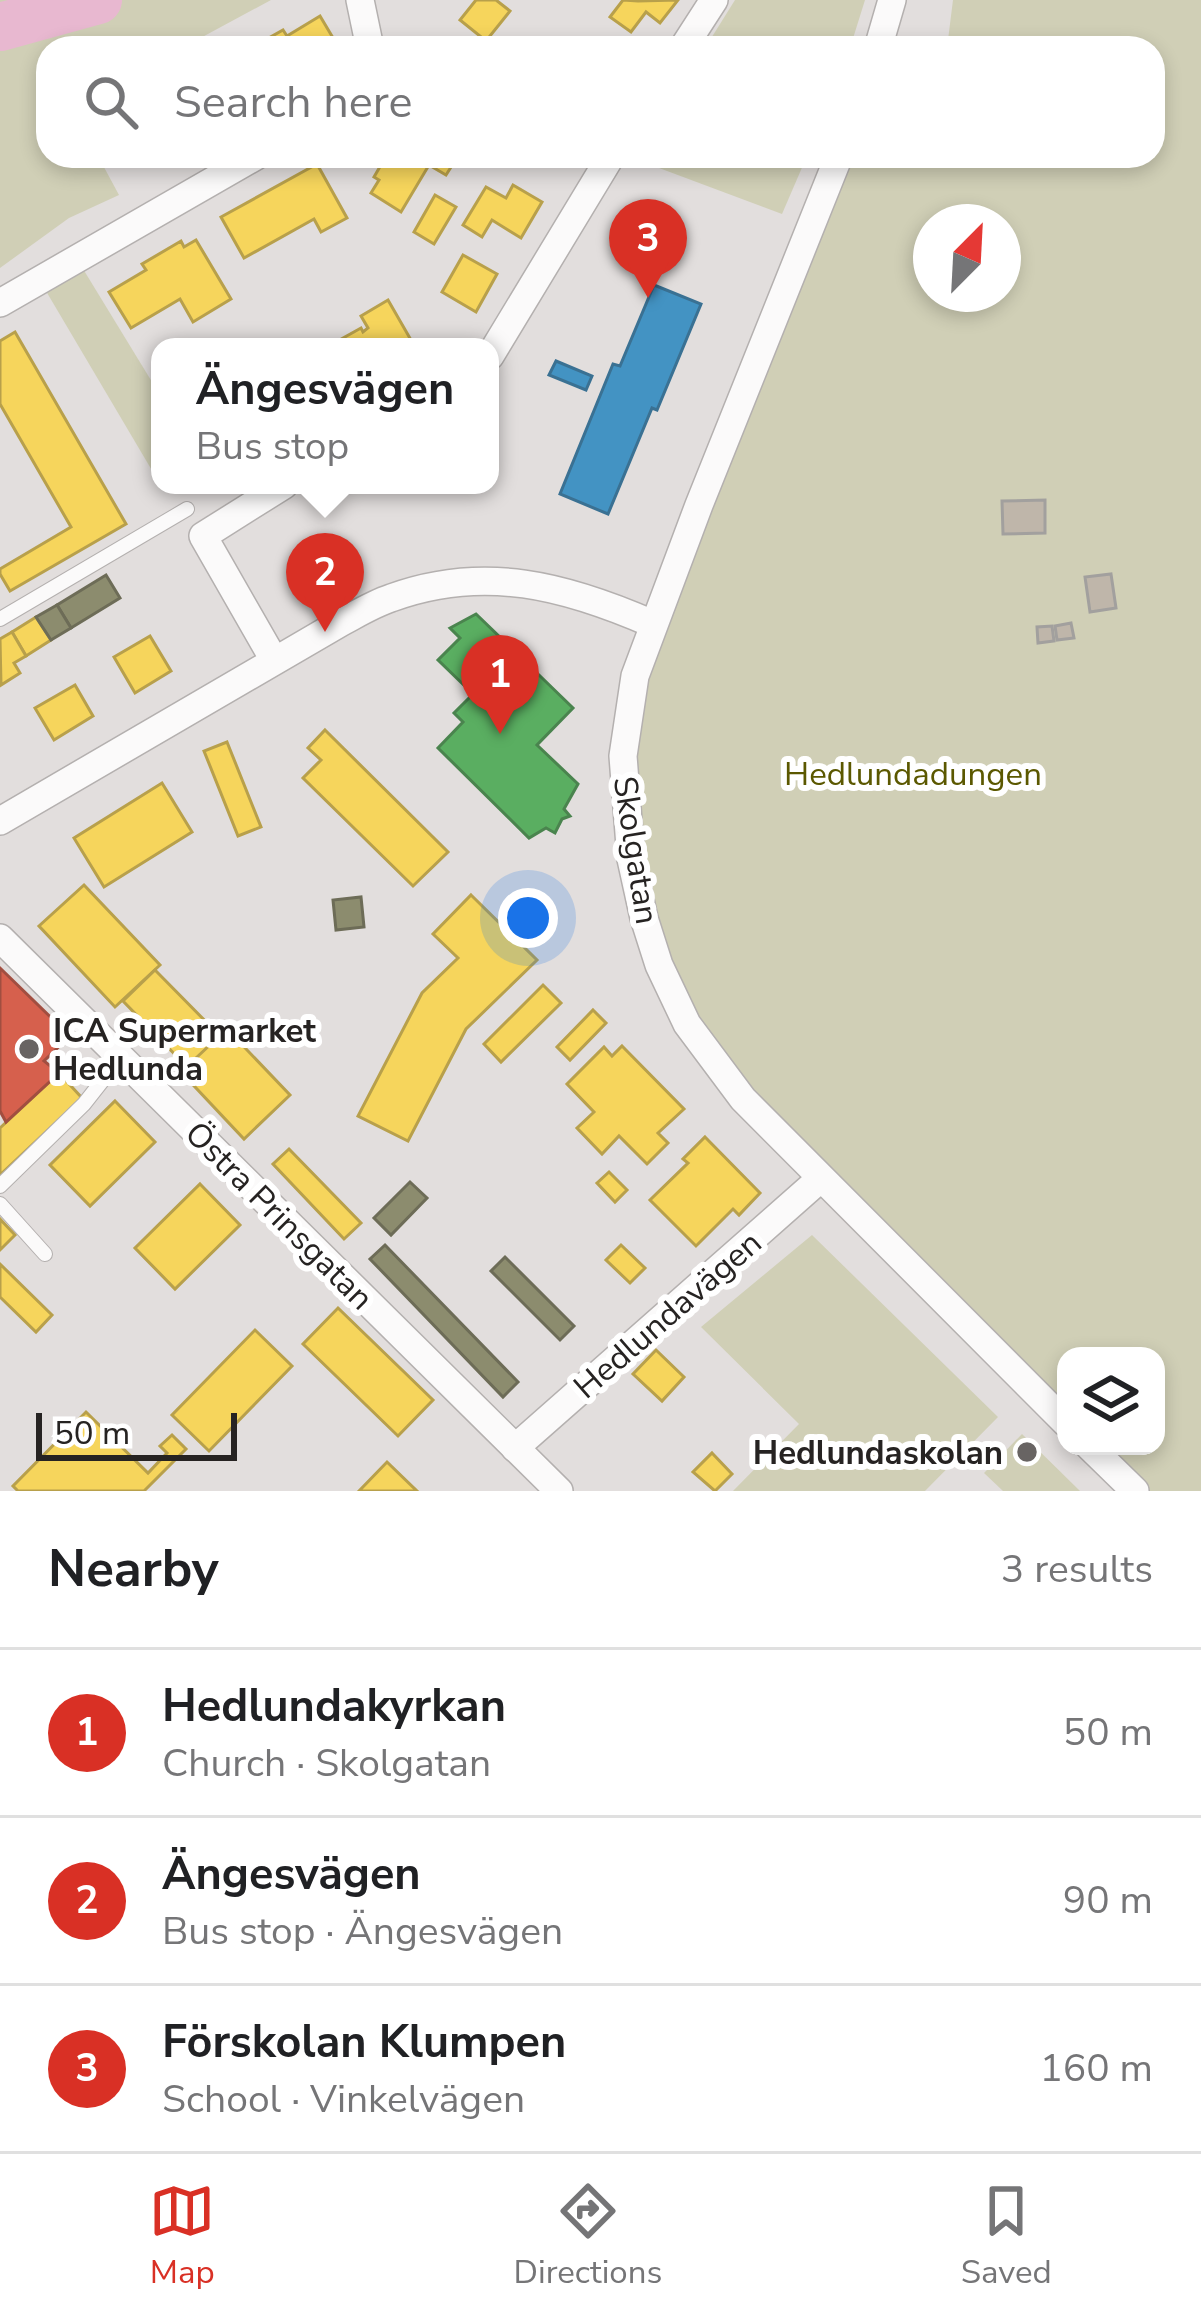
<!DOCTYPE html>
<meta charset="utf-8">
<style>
body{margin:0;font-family:"Nunito Sans",sans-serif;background:#f6f6f6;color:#202124}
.controls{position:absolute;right:36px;bottom:36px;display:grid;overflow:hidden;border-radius:24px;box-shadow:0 6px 18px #0003}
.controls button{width:108px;height:108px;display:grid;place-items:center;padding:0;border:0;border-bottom:3px solid #e0e0e0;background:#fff;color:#202124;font:60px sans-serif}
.compass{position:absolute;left:913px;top:204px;width:108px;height:108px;border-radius:50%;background:#fff;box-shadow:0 6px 18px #0003;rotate:24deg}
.scale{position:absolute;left:36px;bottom:30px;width:201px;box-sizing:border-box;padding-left:12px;border:6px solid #262322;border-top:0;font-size:33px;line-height:42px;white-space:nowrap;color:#262322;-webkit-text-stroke:9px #fff;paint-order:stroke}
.you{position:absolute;left:528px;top:918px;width:42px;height:42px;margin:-30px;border:9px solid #fff;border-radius:50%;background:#1a73e8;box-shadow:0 0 0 18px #1a73e833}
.badge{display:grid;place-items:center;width:78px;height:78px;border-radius:50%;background:#d93025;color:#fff;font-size:39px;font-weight:700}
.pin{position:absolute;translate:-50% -99px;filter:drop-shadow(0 3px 6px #0008)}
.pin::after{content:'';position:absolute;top:63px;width:42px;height:36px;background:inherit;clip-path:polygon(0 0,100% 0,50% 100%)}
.popup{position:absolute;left:151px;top:338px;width:348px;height:156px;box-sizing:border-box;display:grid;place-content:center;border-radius:24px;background:#fff;filter:drop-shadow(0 3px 9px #0005);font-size:39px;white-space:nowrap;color:#757577}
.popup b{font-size:45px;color:#202124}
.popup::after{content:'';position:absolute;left:50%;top:100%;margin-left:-24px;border:24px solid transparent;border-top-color:#fff}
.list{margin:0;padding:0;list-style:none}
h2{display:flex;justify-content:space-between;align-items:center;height:156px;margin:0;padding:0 48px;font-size:51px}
h2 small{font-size:39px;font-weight:400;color:#757577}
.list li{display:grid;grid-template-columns:78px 1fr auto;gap:36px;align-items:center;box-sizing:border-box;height:168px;padding:0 48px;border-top:3px solid #e0e0e0}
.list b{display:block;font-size:45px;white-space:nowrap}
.list p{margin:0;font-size:39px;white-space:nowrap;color:#757577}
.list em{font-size:39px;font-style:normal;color:#757577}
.icon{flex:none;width:66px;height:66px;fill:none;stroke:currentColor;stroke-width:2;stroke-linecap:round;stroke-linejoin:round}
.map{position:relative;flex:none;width:1201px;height:1491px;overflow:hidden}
.search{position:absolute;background:#fff;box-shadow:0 6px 18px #0003;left:36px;right:36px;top:36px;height:132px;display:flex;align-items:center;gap:30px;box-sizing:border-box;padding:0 42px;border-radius:36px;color:#757577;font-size:45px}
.sheet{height:660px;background:#fff}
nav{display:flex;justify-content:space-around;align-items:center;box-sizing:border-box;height:168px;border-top:3px solid #e0e0e0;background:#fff;font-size:33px;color:#757577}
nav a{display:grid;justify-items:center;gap:6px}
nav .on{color:#d93025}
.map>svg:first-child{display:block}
</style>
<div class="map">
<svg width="1201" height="1491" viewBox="0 0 1201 1491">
<rect width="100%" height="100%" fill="#e2dedd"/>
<g fill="#d0cfb6" fill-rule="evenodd">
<polygon points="0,0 271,0 182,48 48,48 48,156 98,156 119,195 69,218 0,268"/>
<polygon points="735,0 865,0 850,48 705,48"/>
<path d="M953 0H1201V1491H1135L1089 1446H1156V1356H1066V1423L687 1024 631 859 635 676 839 156H1153V48H947ZM931 222H1003V294H931Z"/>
<polygon points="636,156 807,156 782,214 635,159"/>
<polygon points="80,264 160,395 160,484 43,286"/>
<polygon points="812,1235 998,1417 925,1491 733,1491 799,1424 701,1327"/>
<polygon points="1022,1434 1080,1491 1003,1491 984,1473"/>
</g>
<g fill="#f6d55c" stroke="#b8a04b" stroke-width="3">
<polygon points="476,0 496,0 510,11 486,41 460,20"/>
<polygon points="623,0 638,1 678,0 660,23 646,12 631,32 610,17"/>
<polygon points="320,16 339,48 262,48 260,43 283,30 287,36"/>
<polygon points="393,156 458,156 446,175 429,165 401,212 371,193 379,180 374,177 385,158 390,161"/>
<polygon points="317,164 347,218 321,232 314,219 244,258 221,217"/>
<polygon points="513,185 542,202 521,238 492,220 482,237 463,225 486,187 506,198"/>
<polygon points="435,195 456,207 434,244 414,232"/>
<polygon points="196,240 231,299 193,322 180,299 131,328 109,292 146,270 142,264 181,241 184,247"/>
<polygon points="463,255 497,274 476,312 442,292"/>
<polygon points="388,300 415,347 327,347 361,328 363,332 368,328 361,316"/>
<polygon points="15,332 126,524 10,591 0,574 0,569 71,527 0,404 0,341"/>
<polygon points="36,617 51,640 26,656 12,632"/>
<polygon points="12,632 26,656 14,663 20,673 1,685 0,639"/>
<polygon points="150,636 171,671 135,693 114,657"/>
<polygon points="75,685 93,716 54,740 35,708"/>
<polygon points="325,730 448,852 413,886 303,778 321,760 308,748"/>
<polygon points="227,742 261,827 238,836 204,751"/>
<polygon points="162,783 192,832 104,887 74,838"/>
<polygon points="84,885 160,965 115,1007 39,926"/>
<polygon points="471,895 537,960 466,1029 408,1141 358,1116 422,993 458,958 433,934"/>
<polygon points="155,970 220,1036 187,1067 123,1001"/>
<polygon points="543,985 561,1003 501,1062 484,1044"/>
<polygon points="593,1010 606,1023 570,1060 557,1047"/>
<polygon points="227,1029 290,1095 244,1139 181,1072"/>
<polygon points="622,1046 684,1109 658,1133 668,1143 647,1164 619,1136 602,1154 577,1128 594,1112 567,1084 604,1047 612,1056"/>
<polygon points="59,1073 82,1098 0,1175 0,1128"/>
<polygon points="115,1101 155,1142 90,1206 50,1165"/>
<polygon points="705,1137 760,1193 739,1215 733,1209 696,1246 650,1200 688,1163 683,1159"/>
<polygon points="289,1149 361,1223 344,1239 273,1164"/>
<polygon points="609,1172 627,1190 615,1202 597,1183"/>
<polygon points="200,1184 240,1225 175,1289 135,1248"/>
<polygon points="0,1219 15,1235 0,1250"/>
<polygon points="621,1245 645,1268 630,1283 606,1260"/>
<polygon points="0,1264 52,1315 36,1332 0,1297"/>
<polygon points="338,1308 433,1400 398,1436 303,1344"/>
<polygon points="255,1330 292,1366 209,1451 172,1415"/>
<polygon points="656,1350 684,1377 662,1401 633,1374"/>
<polygon points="86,1412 148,1473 167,1453 160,1446 172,1435 186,1449 144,1491 18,1491 13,1486"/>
<polygon points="712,1453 732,1474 715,1491 693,1472"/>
<polygon points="387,1462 417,1491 359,1491"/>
</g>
<polygon fill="#d6604d" stroke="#a14e40" stroke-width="3" points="0,968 70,1036 44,1061 59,1073 6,1122 0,1111"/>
<g fill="#4393c3" stroke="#3a7193" stroke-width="3">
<polygon points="654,285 701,304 657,410 652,408 608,514 560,494 613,364 620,366"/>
<polygon points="556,361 592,376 586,390 549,375"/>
</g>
<polygon fill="#5aae61" stroke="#4a844e" stroke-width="3" points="476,614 573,708 537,745 578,784 564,809 570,816 562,819 555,833 546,828 529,838 438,748 463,722 454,713 473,694 438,660 460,638 450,628"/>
<g fill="#8c8c6e" stroke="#6d6c57" stroke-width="3">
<polygon points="106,575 120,598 71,628 57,605"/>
<polygon points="57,605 71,628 51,640 36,617"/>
<polygon points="361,897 364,927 336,930 333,900"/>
<polygon points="410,1182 427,1198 391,1235 374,1218"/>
<polygon points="385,1245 518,1382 503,1397 370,1259"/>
<polygon points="505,1257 574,1326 560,1340 491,1271"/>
</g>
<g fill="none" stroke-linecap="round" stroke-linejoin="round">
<polyline stroke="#e8b8d0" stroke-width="48" points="0,27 98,0"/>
</g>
<g fill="#bfb6aa" stroke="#a2a09e" stroke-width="3">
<polygon points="1045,500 1045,533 1003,534 1002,501"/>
<polygon points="1111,574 1116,608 1090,612 1085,577"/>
<polygon points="1071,623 1074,638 1057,640 1055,626"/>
<polygon points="1052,626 1054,641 1038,643 1037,627"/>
</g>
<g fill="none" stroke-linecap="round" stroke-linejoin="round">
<g stroke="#b4b0af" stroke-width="16">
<g id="lane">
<polyline points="0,619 187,509"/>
<polyline points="0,1186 84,1104 121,1057"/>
<polyline points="0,1204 45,1254"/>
</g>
</g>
<g stroke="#b4b0af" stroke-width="30">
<g id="street">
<polyline points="360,0 370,48"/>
<polyline points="683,48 714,0"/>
<polyline points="878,48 892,0"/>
<polyline points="839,156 699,505 635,676 623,756 631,859 644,918 659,965 687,1024 743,1099 1066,1423"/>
<polyline points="0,303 256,156"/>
<polyline points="490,356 611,156"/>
<polyline points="274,660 203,536 284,485"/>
<path d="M0 821 340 623C357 614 373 604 391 598 484 564 566 586 653 624"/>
<polyline points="0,938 559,1491"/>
<polyline points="1089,1446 1135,1491"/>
<polyline points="515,1448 820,1179"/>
</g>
</g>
<use href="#lane" stroke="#fbfafa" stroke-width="14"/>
<use href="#street" stroke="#fbfafa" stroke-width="27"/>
</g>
<g fill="#686463" stroke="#fff" stroke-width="4.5">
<circle cx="29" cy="1049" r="12"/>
<circle cx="1027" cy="1452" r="12"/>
</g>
<g text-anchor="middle" stroke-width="12" stroke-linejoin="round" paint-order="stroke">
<g font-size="33" fill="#5b5800" stroke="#fff">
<text x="913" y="785">Hedlundadungen</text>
</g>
<g font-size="33" fill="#262322" stroke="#fff">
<text transform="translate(637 850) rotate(81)" y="12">Skolgatan</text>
<text transform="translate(280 1215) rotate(45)" y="12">Östra Prinsgatan</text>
<text transform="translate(667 1314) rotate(-41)" y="12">Hedlundavägen</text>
</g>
<g font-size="33" font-weight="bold" fill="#262322" stroke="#fff" text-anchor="start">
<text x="53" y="1042">ICA Supermarket<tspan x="53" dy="38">Hedlunda</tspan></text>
<text x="1003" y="1464" text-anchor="end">Hedlundaskolan</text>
</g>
</g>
</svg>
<div class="controls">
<button><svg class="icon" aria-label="layers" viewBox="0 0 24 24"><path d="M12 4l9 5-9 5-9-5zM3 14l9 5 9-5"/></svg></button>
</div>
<svg class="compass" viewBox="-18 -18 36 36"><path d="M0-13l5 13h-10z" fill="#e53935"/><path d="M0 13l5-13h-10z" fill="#757577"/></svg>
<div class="scale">50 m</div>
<div class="you"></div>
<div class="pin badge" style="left:500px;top:734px">1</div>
<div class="pin badge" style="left:325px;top:632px">2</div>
<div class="popup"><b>Ängesvägen</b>Bus stop</div>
<div class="pin badge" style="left:648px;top:298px">3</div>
<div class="search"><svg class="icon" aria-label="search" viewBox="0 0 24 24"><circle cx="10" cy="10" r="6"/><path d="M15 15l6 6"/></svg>Search here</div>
</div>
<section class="sheet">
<h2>Nearby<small>3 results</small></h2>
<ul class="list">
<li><span class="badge">1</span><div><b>Hedlundakyrkan</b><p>Church · Skolgatan</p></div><em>50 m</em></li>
<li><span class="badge">2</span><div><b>Ängesvägen</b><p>Bus stop · Ängesvägen</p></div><em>90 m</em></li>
<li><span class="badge">3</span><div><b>Förskolan Klumpen</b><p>School · Vinkelvägen</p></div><em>160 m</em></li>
</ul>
</section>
<nav>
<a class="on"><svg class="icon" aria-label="map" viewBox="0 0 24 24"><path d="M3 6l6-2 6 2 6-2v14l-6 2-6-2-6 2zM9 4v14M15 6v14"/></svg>Map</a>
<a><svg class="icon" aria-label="directions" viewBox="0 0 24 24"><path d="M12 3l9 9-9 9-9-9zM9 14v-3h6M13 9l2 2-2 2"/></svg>Directions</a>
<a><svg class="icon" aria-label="saved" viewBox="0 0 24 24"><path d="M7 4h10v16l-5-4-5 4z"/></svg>Saved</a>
</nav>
